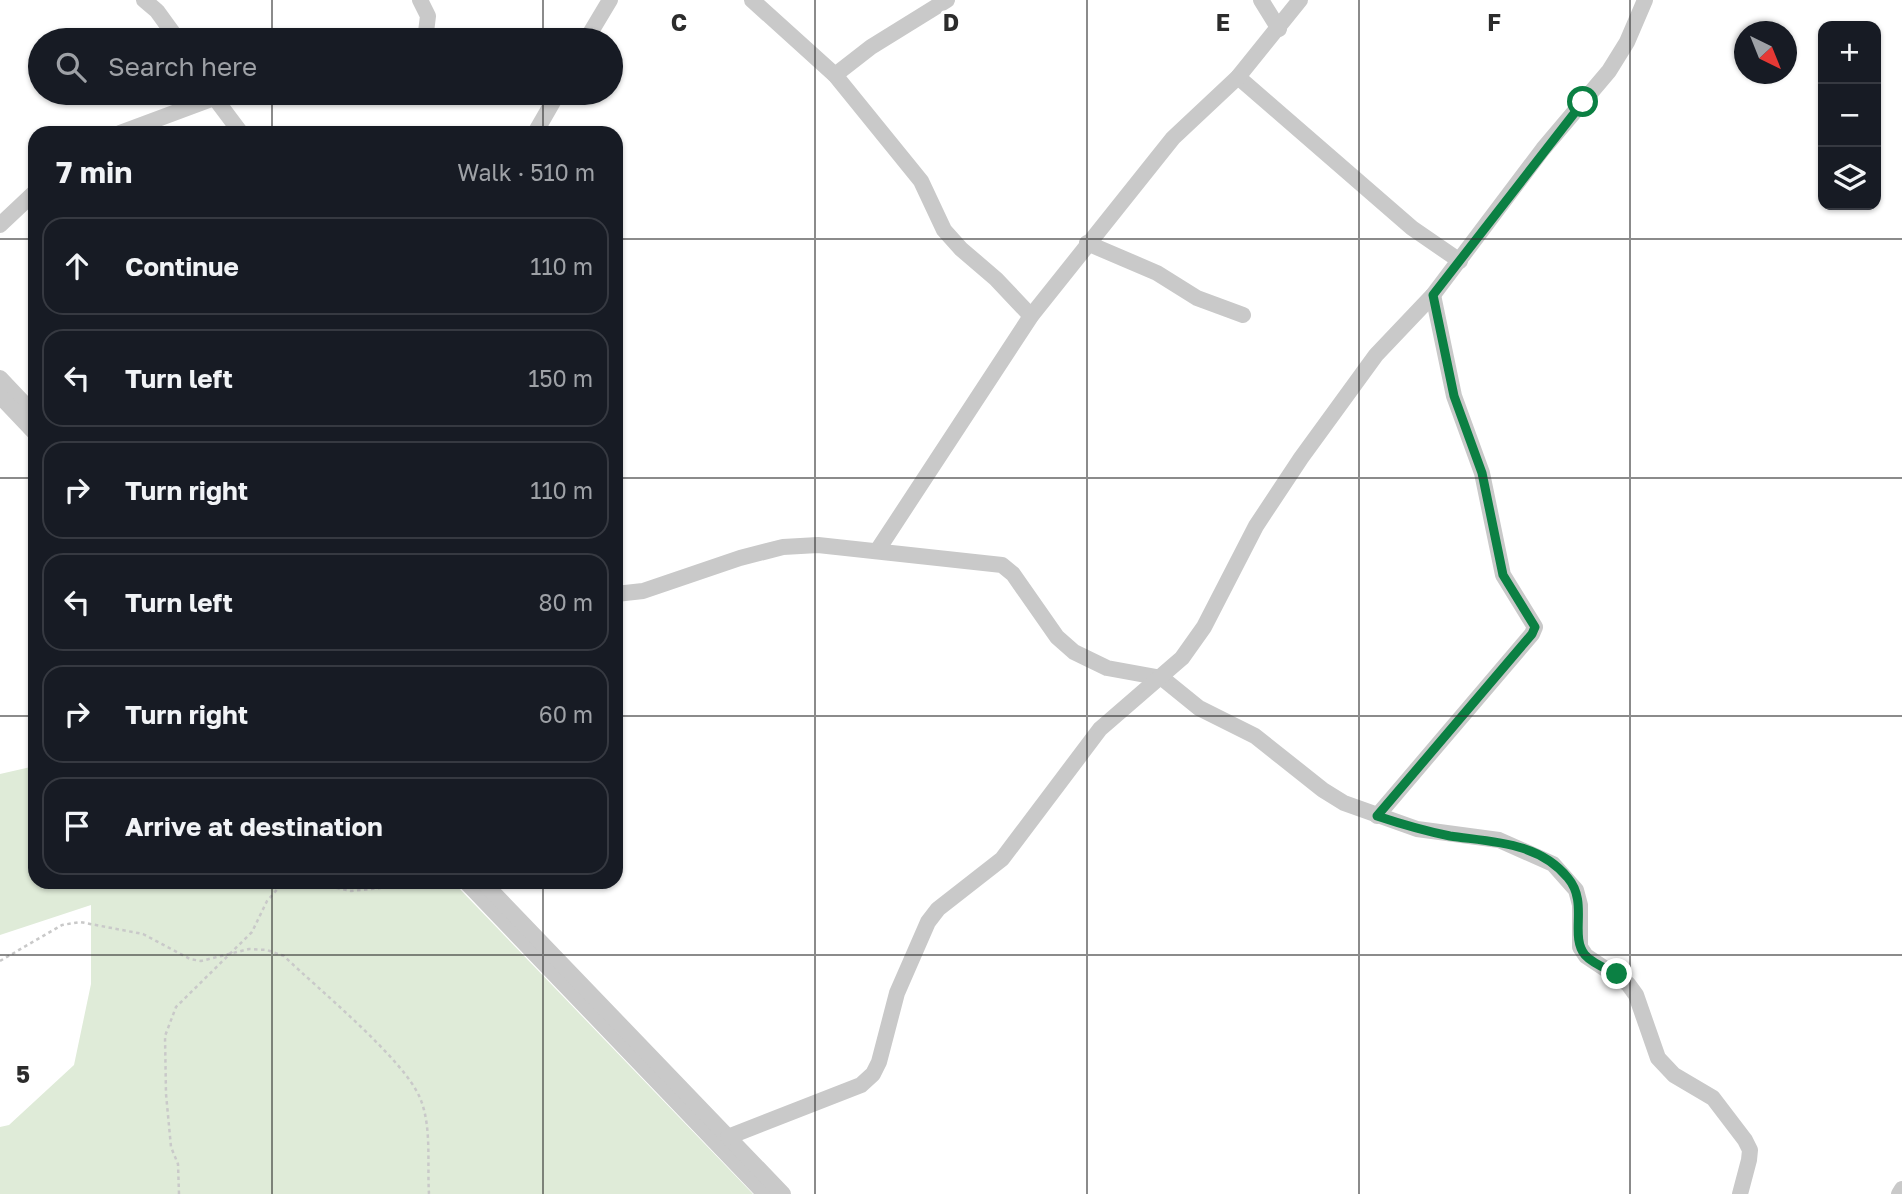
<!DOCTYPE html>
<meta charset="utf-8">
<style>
body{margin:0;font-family:"Golos Text",sans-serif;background:#20242c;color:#f1f3f6}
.controls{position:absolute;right:21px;top:21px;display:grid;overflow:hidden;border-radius:14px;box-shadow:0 2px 5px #0004}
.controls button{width:63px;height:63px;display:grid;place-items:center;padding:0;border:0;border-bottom:2px solid #363941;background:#171b24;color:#f1f3f6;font:35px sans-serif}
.compass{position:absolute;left:1734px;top:21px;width:63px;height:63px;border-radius:50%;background:#171b24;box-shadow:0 2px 5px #0004;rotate:137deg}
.stop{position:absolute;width:21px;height:21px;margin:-16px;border:5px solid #0b8043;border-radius:50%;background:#fff}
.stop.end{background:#0b8043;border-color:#fff;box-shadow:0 2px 7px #0008}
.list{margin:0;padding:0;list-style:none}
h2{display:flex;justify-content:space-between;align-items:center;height:91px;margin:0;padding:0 28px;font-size:30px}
h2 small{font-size:23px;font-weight:400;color:#9ea1a6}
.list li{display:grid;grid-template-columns:46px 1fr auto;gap:21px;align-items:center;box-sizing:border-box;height:98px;margin:0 14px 14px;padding:0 14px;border:2px solid #363941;border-radius:21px}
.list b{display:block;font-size:26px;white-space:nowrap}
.list em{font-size:23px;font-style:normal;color:#9ea1a6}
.icon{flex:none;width:38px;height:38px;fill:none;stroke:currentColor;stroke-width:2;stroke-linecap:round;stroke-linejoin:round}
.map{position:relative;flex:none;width:1902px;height:1194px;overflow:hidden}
.search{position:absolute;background:#171b24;box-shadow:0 2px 5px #0004;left:28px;top:28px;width:595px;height:77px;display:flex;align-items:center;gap:18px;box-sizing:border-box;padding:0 24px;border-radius:38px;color:#9ea1a6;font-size:26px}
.panel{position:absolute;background:#171b24;box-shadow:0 2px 5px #0004;left:28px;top:126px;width:595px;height:763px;border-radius:21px}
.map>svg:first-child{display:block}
</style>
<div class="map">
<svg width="1902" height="1194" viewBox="0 0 1902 1194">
<rect width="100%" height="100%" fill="#fff"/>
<polygon fill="#dfebd8" points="35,766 35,882 453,882 753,1194 0,1194 0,1127 9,1125 74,1065 91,984 91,905 0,935 0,774"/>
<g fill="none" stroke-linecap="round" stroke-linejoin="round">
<g stroke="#c9c9c9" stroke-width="2.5" stroke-dasharray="3.5 3.5" stroke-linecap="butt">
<polyline points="309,882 351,891 438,882"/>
<path d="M0 961 62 925 80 922 143 934 190 959 201 961 249 949 267 950 284 956C318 989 404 1059 420 1098 432 1126 427 1164 429 1194"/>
<polyline points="179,1194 178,1164 171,1147 166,1094 165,1036 176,1007 252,932 267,901 281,885 292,882"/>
</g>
<g stroke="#c9c9c9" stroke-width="16">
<polyline points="144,0 157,11 178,40"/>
<polyline points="420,0 428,16 425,40"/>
<polyline points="752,0 835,75 921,181 944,230 961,249 996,279 1031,316"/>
<polyline points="1261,0 1279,29"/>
<polyline points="586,40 610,0"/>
<polyline points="835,75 871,47 947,0"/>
<polyline points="1238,77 1412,228 1460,261"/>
<polyline points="211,93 241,133"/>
<polyline points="120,133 214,98"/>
<polyline points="535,133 558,93"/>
<polyline points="0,225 35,192"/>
<polyline points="1087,243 1157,273 1197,298 1243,315"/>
<polyline points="0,378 35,415"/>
<polyline points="0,396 35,433"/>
<polyline points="877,551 1031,316 1173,138 1238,77 1300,0"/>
<polyline points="616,594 643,591 740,558 783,547 818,545 1002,565 1013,574 1057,637 1074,652 1107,668 1162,678 1199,708 1255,736 1323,790 1344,803 1417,829 1499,840 1553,864 1576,890 1580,905 1580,947 1586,956 1628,984 1636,995 1658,1058 1674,1075 1713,1098 1745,1140 1750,1150 1749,1160 1740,1194"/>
<polyline points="1377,816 1532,634 1535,627 1503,575 1482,473 1454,396 1433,295"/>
<polyline points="466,882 765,1194"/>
<polyline points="483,882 783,1194"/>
<polyline points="728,1137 861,1085 873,1074 879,1062 897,993 928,922 938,909 1002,859 1100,729 1182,658 1204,627 1256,526 1301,458 1376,355 1433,295 1543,149 1609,71 1627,42 1645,0"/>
<polyline points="1899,1194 1902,1189"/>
</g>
</g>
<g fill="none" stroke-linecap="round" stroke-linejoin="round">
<path stroke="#0b8043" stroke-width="9" d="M1583 102 1433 295 1454 396 1482 473 1503 575 1535 627 1532 634 1377 816C1401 824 1425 831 1450 836 1492 842 1539 842 1568 878 1589 903 1569 935 1585 955 1593 964 1607 969 1617 974"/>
</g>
<path fill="none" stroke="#2c2c2c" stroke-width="2" stroke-opacity="0.55" d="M272 0V40M543 0V40M815 0V1194M1087 0V1194M1359 0V1194M1630 0V1194M272 93V133M543 93V133M0 239H35M616 239H1902M0 478H35M616 478H1902M0 716H35M616 716H1902M272 882V1194M543 882V1194M0 955H1902"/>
<g font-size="23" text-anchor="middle" font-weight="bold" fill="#2c2c2c" stroke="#fff" stroke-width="7" stroke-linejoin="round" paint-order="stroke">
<text x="679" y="31">C</text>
<text x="951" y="31">D</text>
<text x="1223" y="31">E</text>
<text x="1494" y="31">F</text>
<text x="23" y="1083">5</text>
</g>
</svg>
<div class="controls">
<button>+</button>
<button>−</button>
<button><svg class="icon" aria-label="layers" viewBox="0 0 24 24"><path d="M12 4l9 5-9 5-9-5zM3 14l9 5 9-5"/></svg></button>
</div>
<svg class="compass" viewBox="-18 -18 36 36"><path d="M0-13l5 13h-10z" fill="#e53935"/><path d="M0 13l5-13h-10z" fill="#9ea1a6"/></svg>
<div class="stop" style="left:1583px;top:102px"></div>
<div class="stop end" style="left:1617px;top:974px"></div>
<div class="search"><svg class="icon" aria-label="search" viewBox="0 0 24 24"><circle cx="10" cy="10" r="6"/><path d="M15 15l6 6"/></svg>Search here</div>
<section class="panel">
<h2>7 min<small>Walk · 510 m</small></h2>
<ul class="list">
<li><svg class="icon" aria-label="ahead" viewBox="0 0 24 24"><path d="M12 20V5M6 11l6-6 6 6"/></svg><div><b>Continue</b></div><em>110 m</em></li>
<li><svg class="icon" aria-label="left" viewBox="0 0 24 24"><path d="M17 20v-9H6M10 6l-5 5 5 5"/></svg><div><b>Turn left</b></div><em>150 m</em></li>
<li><svg class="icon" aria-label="right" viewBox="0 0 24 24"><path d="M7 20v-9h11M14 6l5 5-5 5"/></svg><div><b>Turn right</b></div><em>110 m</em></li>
<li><svg class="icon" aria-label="left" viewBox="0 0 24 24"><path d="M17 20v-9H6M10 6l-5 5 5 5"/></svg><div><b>Turn left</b></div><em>80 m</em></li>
<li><svg class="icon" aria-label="right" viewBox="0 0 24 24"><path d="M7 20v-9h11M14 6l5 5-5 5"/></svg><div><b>Turn right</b></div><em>60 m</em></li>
<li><svg class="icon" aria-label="arrive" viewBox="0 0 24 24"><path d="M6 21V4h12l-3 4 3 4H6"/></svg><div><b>Arrive at destination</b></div></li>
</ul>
</section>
</div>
